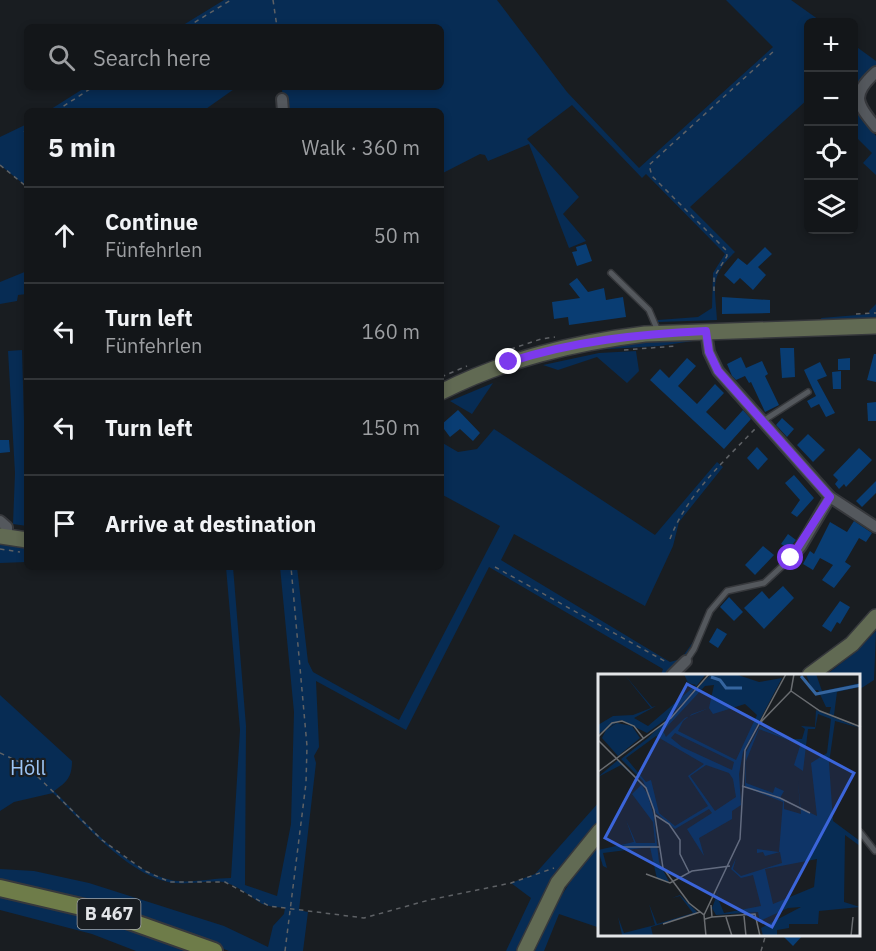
<!DOCTYPE html>
<meta charset="utf-8">
<style>
body{margin:0;font-family:"IBM Plex Sans",sans-serif;background:#1c1f22;color:#f1f3f6}
.controls{position:absolute;right:18px;top:18px;display:grid;overflow:hidden;border-radius:9px;box-shadow:0 3px 9px #0003}
.controls button{width:54px;height:54px;display:grid;place-items:center;padding:0;border:0;border-bottom:2px solid #323538;background:#131619;color:#f1f3f6;font:30px sans-serif}
.stop{position:absolute;width:18px;height:18px;margin:-14px;border:4px solid #7c3aed;border-radius:50%;background:#fff}
.stop.end{background:#7c3aed;border-color:#fff;box-shadow:0 2px 6px #0008}
.list{margin:0;padding:0;list-style:none}
h2{display:flex;justify-content:space-between;align-items:center;height:78px;margin:0;padding:0 24px;font-size:26px}
h2 small{font-size:20px;font-weight:400;color:#9d9fa2}
.list li{display:grid;grid-template-columns:39px 1fr auto;gap:18px;align-items:center;box-sizing:border-box;height:96px;padding:0 24px;border-top:2px solid #323538}
.list b{display:block;font-size:22px;white-space:nowrap}
.list p{margin:0;font-size:20px;white-space:nowrap;color:#9d9fa2}
.list em{font-size:20px;font-style:normal;color:#9d9fa2}
.icon{flex:none;width:33px;height:33px;fill:none;stroke:currentColor;stroke-width:2;stroke-linecap:round;stroke-linejoin:round}
.map{position:relative;flex:none;width:876px;height:951px;overflow:hidden}
.search{position:absolute;background:#131619;box-shadow:0 3px 9px #0003;left:24px;top:24px;width:420px;height:66px;display:flex;align-items:center;gap:15px;box-sizing:border-box;padding:0 21px;border-radius:9px;color:#9d9fa2;font-size:22px}
.panel{position:absolute;background:#131619;box-shadow:0 3px 9px #0003;left:24px;top:108px;width:420px;height:462px;border-radius:9px}
.map>svg:first-child{display:block}
</style>
<div class="map">
<svg width="876" height="951" viewBox="0 0 876 951">
<rect width="100%" height="100%" fill="#191d21"/>
<g fill="#072c54">
<path d="M224 0H497L567 92 639 168 773 47 726 0H791L822 22H808V99L690 207 735 252C709 277 715 286 717 320L658 322V320L698 317 712 308 713 273 725 254 646 174 642 178 572 105 527 139 579 197 563 214 586 241 569 248 529 144 488 161 485 155 480 154 441 174V111H283L282 87H441V27H180Z"/>
<polygon points="854,45 876,61 876,66 854,87"/>
<polygon points="86,87 237,87 203,111 48,111"/>
<polygon points="854,109 876,136 876,175 863,163 872,153 854,135"/>
<polygon points="27,124 27,187 0,165 0,137"/>
<polygon points="27,271 27,294 18,295 17,301 0,304 0,282"/>
<polygon points="876,304 876,319 822,322 821,318 870,314 869,311"/>
<path d="M683 338 693 341 659 346 591 350V347C622 342 652 345 683 338Z"/>
<polygon points="22,350 27,526 13,524 15,473 8,351"/>
<polygon points="636,351 639,371 627,383 597,357 558,370 543,365 599,353"/>
<polygon points="493,383 472,414 450,401"/>
<path d="M494 429 655 535 717 462 723 467 679 522 673 546 645 606 514 534 501 560 670 662 681 659 695 639 687 653 669 675H661L663 669 489 567 406 730 316 681 319 747 314 756 316 763 299 910 308 912 303 951H229L161 926 0 883V869L34 871 89 883 224 926 268 947 273 926 284 914 285 908C277 907 266 907 259 902 248 895 237 885 223 882 206 880 186 886 168 882 125 872 84 823 53 793L14 802 0 811V695L72 761C72 777 67 782 54 791 84 821 128 871 171 880 189 884 213 878 231 878L240 730 226 567H233L246 726 245 885 277 896 291 824 294 712 280 567H297L308 662 313 672 399 720 500 526 441 494V442L458 452 477 449Z"/>
<polygon points="0,542 27,545 27,562 0,563"/>
<polygon points="876,631 874,680 860,689 860,675 826,675 853,654"/>
<polygon points="600,801 600,823 520,951 506,951 531,898 511,883 535,874"/>
<path d="M600 844V928L559 914 544 951H535C550 911 571 876 600 844Z"/>
<polygon points="0,895 73,911 193,951 136,951 92,934 0,910"/>
</g>
<g fill="#093d73">
<polygon points="586,244 592,261 577,266 572,252 577,251 576,247"/>
<polygon points="765,247 772,254 758,267 766,275 753,290 740,278 734,284 724,275 738,258 747,265"/>
<polygon points="577,278 588,292 604,288 606,300 623,297 626,317 569,325 568,317 554,319 552,302 580,298 569,284"/>
<polygon points="722,297 770,300 770,313 722,314"/>
<polygon points="780,348 794,348 795,377 782,378"/>
<polygon points="874,354 876,354 876,382 867,380"/>
<polygon points="741,357 746,368 762,361 768,374 765,376 779,405 765,412 751,382 749,383 745,376 736,380 732,376 727,364"/>
<polygon points="687,358 696,366 678,386 697,404 715,384 724,393 706,412 725,430 743,410 751,419 724,449 650,380 660,369 669,378"/>
<polygon points="850,358 850,370 838,370 838,359"/>
<polygon points="820,362 827,376 817,380 835,413 826,417 819,404 811,408 807,401 816,396 804,370"/>
<polygon points="841,371 841,389 833,389 832,372"/>
<polygon points="876,402 876,421 868,421 867,403"/>
<polygon points="458,410 480,433 473,441 460,429 450,437 441,425"/>
<polygon points="782,418 794,429 787,437 776,425"/>
<polygon points="808,434 825,450 813,462 797,445"/>
<polygon points="0,440 9,440 10,452 0,453"/>
<polygon points="757,447 768,459 758,470 747,458"/>
<polygon points="859,448 872,460 846,487 844,484 839,489 835,484 838,480 833,475"/>
<polygon points="794,475 814,498 797,517 791,513 800,500 785,483"/>
<polygon points="876,481 876,493 862,507 856,501"/>
<polygon points="854,521 872,533 866,542 859,538 845,562 851,566 834,588 822,580 833,565 820,558 813,570 803,564 810,551 814,554 830,522 847,532"/>
<polygon points="788,534 796,540 789,549 781,544"/>
<polygon points="763,546 774,555 755,575 745,565"/>
<polygon points="783,586 794,598 764,629 744,608 762,591 769,599"/>
<polygon points="729,597 743,612 734,621 720,607"/>
<polygon points="840,601 850,607 840,624 837,622 831,632 822,626"/>
<polygon points="717,628 727,634 718,648 709,642"/>
<polygon points="781,934 804,934 793,946"/>
</g>
<g fill="none" stroke-linecap="round" stroke-linejoin="round">
<g stroke="#36383c" stroke-width="8">
<g id="lane">
<polyline points="611,273 649,310 658,331"/>
<polyline points="763,421 808,392"/>
<polyline points="686,661 694,649 710,611 727,591 764,583 791,558"/>
<polyline points="860,832 875,851"/>
</g>
</g>
<g stroke="#36383c" stroke-width="14">
<g id="street">
<path d="M876 72C851 95 856 103 876 127"/>
<polyline points="282,99 283,111"/>
<polyline points="706,331 709,352 718,371 830,497 876,527"/>
<polyline points="0,521 7,527 7,537"/>
<polyline points="791,558 801,546 830,497"/>
<polyline points="672,675 686,661"/>
</g>
</g>
<g stroke="#36383c" stroke-width="18">
<g id="secondary">
<path d="M441 392C506 359 573 343 645 334L876 326"/>
<polyline points="0,536 27,540"/>
<polyline points="810,675 852,644 876,617"/>
<polyline points="525,951 558,883 600,831"/>
</g>
</g>
<g stroke="#36383c" stroke-width="20">
<polyline id="primary" points="0,888 107,913 214,951"/>
</g>
<g stroke="#5e6165" stroke-width="1.5" stroke-dasharray="4.5 4.5" stroke-linecap="butt">
<polyline points="273,0 277,27"/>
<polyline points="187,27 231,0"/>
<polyline points="56,111 93,87"/>
<polyline points="24,132 27,130"/>
<polyline points="0,165 27,187"/>
<polyline points="714,291 714,277 727,256 726,250 652,176 649,165 774,51"/>
<polyline points="856,314 876,313"/>
<polyline points="624,350 676,346"/>
<polyline points="502,352 541,339 555,337"/>
<polyline points="441,377 467,366"/>
<path d="M670 539C686 496 723 462 755 429"/>
<polyline points="0,549 20,552"/>
<polyline points="495,567 668,663"/>
<polyline points="0,753 26,765 102,840 145,871 170,882 225,882 269,906 364,918 429,900 511,883 554,868"/>
<polyline points="285,951 306,783 307,746 291,567"/>
<polyline points="761,951 766,934"/>
</g>
<use href="#lane" stroke="#54585d" stroke-width="5"/>
<use href="#street" stroke="#54585d" stroke-width="10"/>
<use href="#secondary" stroke="#616a53" stroke-width="15"/>
<use href="#primary" stroke="#6e7c49" stroke-width="16"/>
</g>
<g fill="none" stroke-linecap="round" stroke-linejoin="round">
<path stroke="#7c3aed" stroke-width="8" d="M509 362C573 341 639 334 706 331L709 352 718 371 830 497 791 558"/>
</g>
<g text-anchor="middle" stroke-width="4.5" stroke-linejoin="round" paint-order="stroke">
<rect fill="#191d21" stroke="#a6a9ac" stroke-width="1.5" x="77.5" y="899" width="63" height="30" rx="4.5"/>
<g font-size="18" font-weight="bold" fill="#e3e5e8">
<text x="109" y="920">B 467</text>
</g>
<g font-size="20" fill="#9dc5f6" stroke="#191d21">
<text x="28" y="775">Höll</text>
</g>
</g>
<g transform="translate(598 674)">
<rect width="262" height="262" fill="#191d21"/>
<path d="M26 0 54 33 58 32 36 44 50 52 98 11 90 9 86 0H108L79 37 49 59 23 46 0 60V51L15 42 35 41 53 34ZM113 0H137L161 8 184 4 145 78 141 100 143 131 134 137V145L101 164 106 182 89 155 114 139 111 135 77 155 58 139 45 107 23 85 50 64ZM116 11 111 34 87 44 68 63 65 57 107 12ZM147 30 159 41 138 86 80 57 85 47 94 40 111 34 115 40ZM77 59 136 88 134 96 84 73 73 64ZM58 62 106 90 90 102 110 132 77 152 61 139 53 106 48 108 28 84ZM108 91 131 99 135 105 138 123 117 137 92 102ZM208 0H218L224 17 262 9V13L239 18 236 41H231L233 33H228L220 16H214ZM218 36 262 54 237 47 231 89 235 147 262 167V172L247 161 246 228 262 233 221 237 220 250H191V254L179 256V262H165L163 254 203 233 190 234 162 247 160 238 118 241 114 234 122 213 119 222 126 239 163 232 155 201 143 204 133 195 138 184 135 195 143 202 184 189 182 178 167 182 165 178 159 179V175L181 178 185 128 147 113 148 78 162 52 193 67 161 55 148 87V109L175 119 177 113 186 117 182 124 186 127V135L203 140 200 107 202 134 219 142 213 89 229 79 233 45 220 40 217 55H210L205 97 196 91 203 69 194 65H204L207 55 203 52 217 53ZM219 185 216 213 175 230 167 195ZM19 49 34 52 42 64 20 82 4 64 8 56ZM20 86 40 105 50 121 56 143 61 188 71 208 59 205 52 173 5 179 9 194 5 192 0 176 36 168 28 146 38 169H57L55 148 34 120 43 111 33 100 23 91 0 103ZM82 221 100 239 53 253 55 262H18L24 261 20 243 26 259 57 251 51 230 59 250 95 239 82 222 74 224Z" fill="#072c54" fill-rule="evenodd"/>
<path fill="none" stroke="#35659f" stroke-width="3" d="M203 2 218 20 263 11M113 3 122 6 128 14H144"/>
<path fill="none" stroke="#6a6d71" stroke-width="1.5" d="M193 17 222 37 263 53M161 50 193 17 196 0M0 63 14 49 24 47 36 52 46 65M0 66 48 114 56 136 65 194 91 229 106 241 108 262M0 98 73 44 111 0M144 112 182 124 212 139M57 141 71 150 82 166V180L91 198M25 173H61M48 200 72 209 94 197 132 192M106 241 142 165 147 76 188 0M146 242 148 262M114 243 157 240 162 262M128 243 134 262M107 245 114 243 113 231M65 250 102 238M253 262 255 243"/>
<path fill="#3b65da" fill-opacity="0.15" stroke="#3b65da" stroke-width="3" d="M89 10 256 99 174 253 7 164Z"/>
<rect width="262" height="262" fill="none" stroke="#e3e5e8" stroke-width="3"/>
</g>
</svg>
<div class="controls">
<button>+</button>
<button>−</button>
<button><svg class="icon" aria-label="locate" viewBox="0 0 24 24"><circle cx="12" cy="12" r="6"/><path d="M12 2v4M12 18v4M2 12h4M18 12h4"/></svg></button>
<button><svg class="icon" aria-label="layers" viewBox="0 0 24 24"><path d="M12 4l9 5-9 5-9-5zM3 14l9 5 9-5"/></svg></button>
</div>
<div class="stop" style="left:791px;top:558px"></div>
<div class="stop end" style="left:509px;top:362px"></div>
<div class="search"><svg class="icon" aria-label="search" viewBox="0 0 24 24"><circle cx="10" cy="10" r="6"/><path d="M15 15l6 6"/></svg>Search here</div>
<section class="panel">
<h2>5 min<small>Walk · 360 m</small></h2>
<ul class="list">
<li><svg class="icon" aria-label="ahead" viewBox="0 0 24 24"><path d="M12 20V5M6 11l6-6 6 6"/></svg><div><b>Continue</b><p>Fünfehrlen</p></div><em>50 m</em></li>
<li><svg class="icon" aria-label="left" viewBox="0 0 24 24"><path d="M17 20v-9H6M10 6l-5 5 5 5"/></svg><div><b>Turn left</b><p>Fünfehrlen</p></div><em>160 m</em></li>
<li><svg class="icon" aria-label="left" viewBox="0 0 24 24"><path d="M17 20v-9H6M10 6l-5 5 5 5"/></svg><div><b>Turn left</b></div><em>150 m</em></li>
<li><svg class="icon" aria-label="arrive" viewBox="0 0 24 24"><path d="M6 21V4h12l-3 4 3 4H6"/></svg><div><b>Arrive at destination</b></div></li>
</ul>
</section>
</div>
